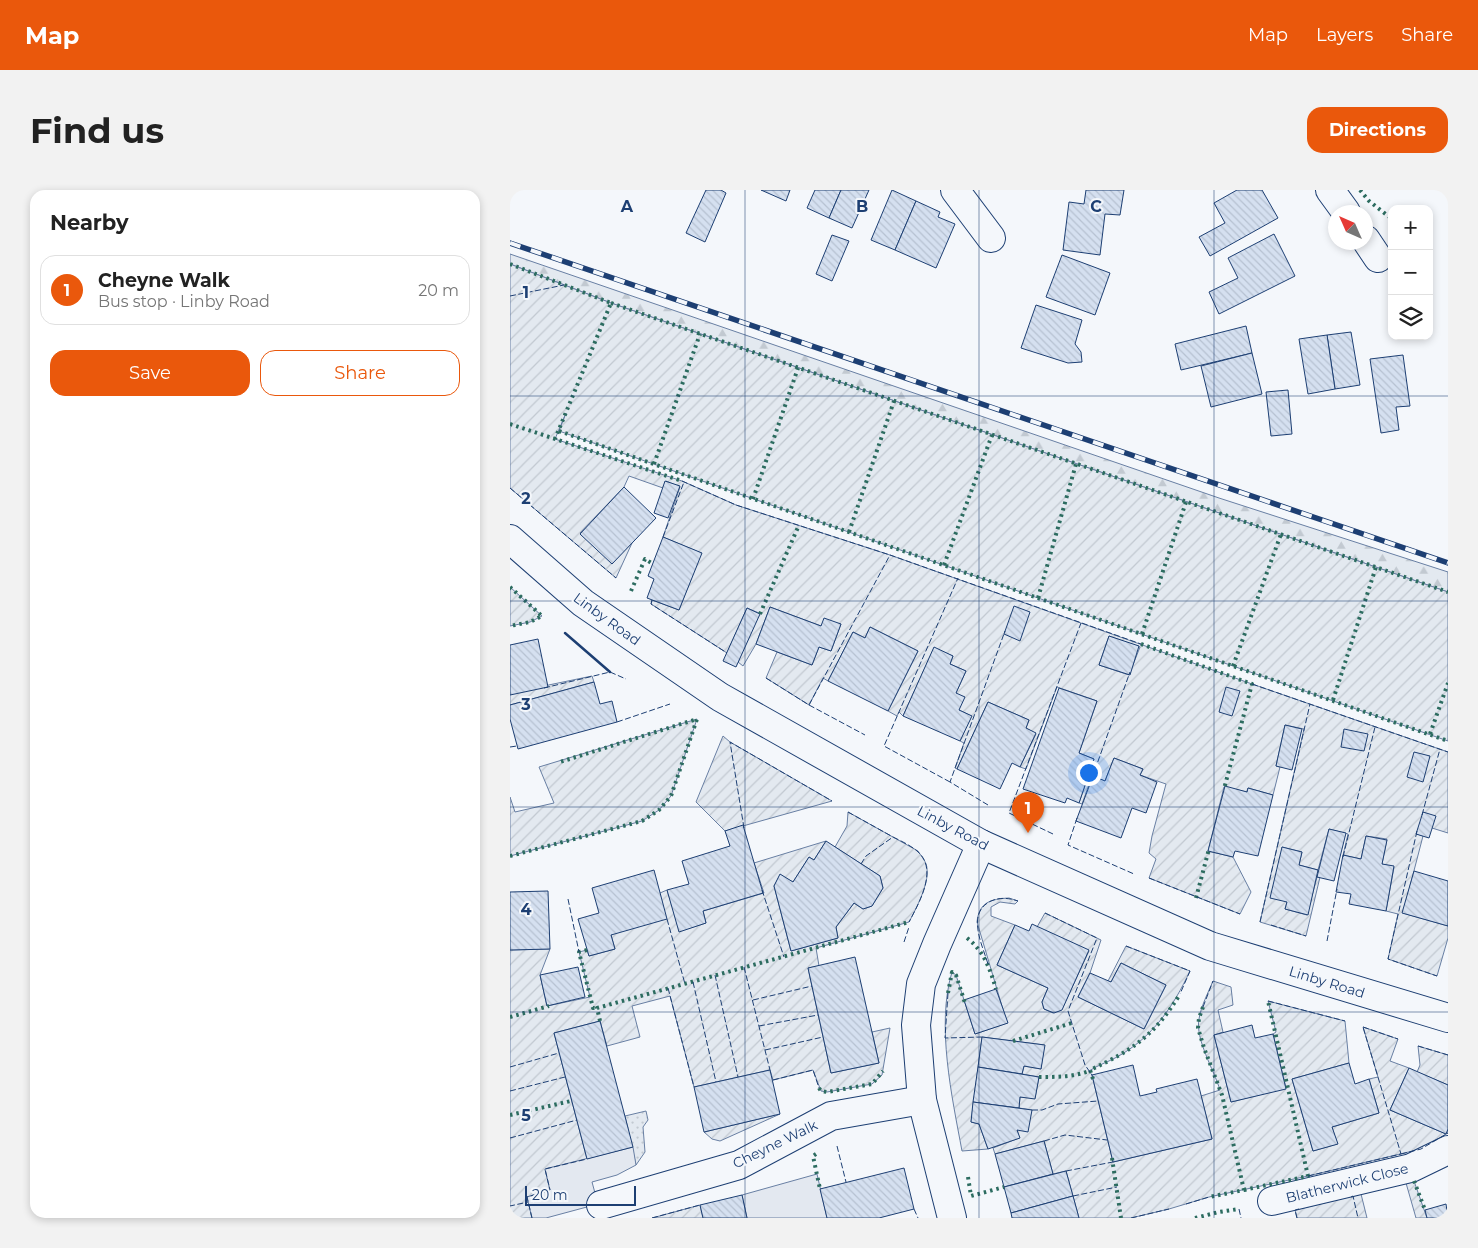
<!DOCTYPE html>
<meta charset="utf-8">
<style>
body{margin:0;font-family:Montserrat,sans-serif;background:#f2f2f2;color:#222}
.controls{position:absolute;right:15px;top:15px;display:grid;overflow:hidden;border-radius:10px;box-shadow:0 2px 8px #0003}
.controls button{width:45px;height:45px;display:grid;place-items:center;padding:0;border:0;border-bottom:1px solid #e0e0e0;background:#fff;color:#222;font:25px sans-serif}
.compass{position:absolute;left:818px;top:15px;width:45px;height:45px;border-radius:50%;background:#fff;box-shadow:0 2px 8px #0003;rotate:315deg}
.scale{position:absolute;left:15px;bottom:12px;width:111px;box-sizing:border-box;padding-left:5px;border:2px solid #1d3f73;border-top:0;font-size:14px;line-height:18px;white-space:nowrap;color:#1d3f73;-webkit-text-stroke:4px #f4f7fb;paint-order:stroke}
.you{position:absolute;left:578px;top:582px;width:18px;height:18px;margin:-12px;border:4px solid #fff;border-radius:50%;background:#1a73e8;box-shadow:0 0 0 8px #1a73e833}
.badge{display:grid;place-items:center;width:32px;height:32px;border-radius:50%;background:#ea580c;color:#fff;font-size:16px;font-weight:700}
.pin{position:absolute;translate:-50% -41px;filter:drop-shadow(0 1px 2px #0008)}
.pin::after{content:'';position:absolute;top:26px;width:18px;height:15px;background:inherit;clip-path:polygon(0 0,100% 0,50% 100%)}
.list{margin:0;padding:0;list-style:none}
h2{display:flex;justify-content:space-between;align-items:center;height:65px;margin:0;padding:0 20px;font-size:21px}
h2 small{font-size:16px;font-weight:400;color:#767676}
.list li{display:grid;grid-template-columns:32px 1fr auto;gap:15px;align-items:center;box-sizing:border-box;height:70px;margin:0 10px 10px;padding:0 10px;border:1px solid #e0e0e0;border-radius:15px}
.list b{display:block;font-size:19px;white-space:nowrap}
.list p{margin:0;font-size:16px;white-space:nowrap;color:#767676}
.list em{font-size:16px;font-style:normal;color:#767676}
.actions{display:flex;gap:10px;padding:15px 20px}
.actions a{flex:1;padding:11px 0;border:1px solid #ea580c;border-radius:15px;text-align:center;font-size:18px;color:#ea580c}
.actions .main{background:#ea580c;color:#fff}
.icon{flex:none;width:28px;height:28px;fill:none;stroke:currentColor;stroke-width:2;stroke-linecap:round;stroke-linejoin:round}
.map{position:relative;flex:none;width:938px;height:1028px;overflow:hidden;border-radius:15px}
header{display:flex;align-items:center;gap:30px;box-sizing:border-box;height:70px;padding:0 25px;background:#ea580c;color:#fff}
header strong{font-size:24px}
nav{display:flex;gap:28px;margin-inline-start:auto;font-size:18px}
.intro{display:flex;align-items:center;justify-content:space-between;box-sizing:border-box;height:120px;padding:0 30px}
h1{margin:0;font-size:35px}
.button{padding:12px 22px;border-radius:15px;background:#ea580c;color:#fff;font-size:18px;font-weight:700}
main{display:flex;gap:30px;padding:0 30px}
aside{flex:1;background:#fff;border-radius:15px;box-shadow:0 2px 8px #0003}
.map>svg:first-child{display:block}
</style>
<header>
<strong>Map</strong>
<nav><a>Map</a><a>Layers</a><a>Share</a></nav>
</header>
<div class="intro"><h1>Find us</h1><a class="button">Directions</a></div>
<main>
<aside>
<h2>Nearby<small></small></h2>
<ul class="list">
<li><span class="badge">1</span><div><b>Cheyne Walk</b><p>Bus stop · Linby Road</p></div><em>20 m</em></li>
</ul>
<div class="actions"><a class="main">Save</a><a>Share</a></div>
</aside>
<div class="map">
<svg width="938" height="1028" viewBox="0 0 938 1028">
<defs>
<pattern id="grass-dots" width="8" height="8" patternUnits="userSpaceOnUse" patternTransform="scale(1.25)"><rect width="8" height="8" fill="#e3e9f0"/><path d="M2 2h.1M6 6h.1" fill="none" stroke="#c2c9d1" stroke-width="1.8" stroke-linecap="round"/></pattern>
<pattern id="forest-firs" width="22" height="20" patternUnits="userSpaceOnUse" patternTransform="scale(1.25)"><rect width="22" height="20" fill="#e3e9f0"/><path d="M5 1l3.5 6h-7zM16 11l3.5 6h-7z" fill="#c2c9d1"/></pattern>
<pattern id="garden-furrows" width="10" height="10" patternUnits="userSpaceOnUse" patternTransform="scale(1.25)"><rect width="10" height="10" fill="#e3e9f0"/><path d="M-1 1l2-2M0 10L10 0M9 11l2-2" fill="none" stroke="#c2c9d1"/></pattern>
<pattern id="building-back-hatch" width="6" height="6" patternUnits="userSpaceOnUse" patternTransform="scale(1.25)"><rect width="6" height="6" fill="#d5e0f0"/><path d="M-1 5l2 2M0 0l6 6M5-1l2 2" fill="none" stroke="#b6c1d1"/></pattern>
</defs>
<rect width="100%" height="100%" fill="#f4f7fb"/>
<polygon fill="url(#grass-dots)" stroke="#687fa3" points="136,921 138,930 133,937 135,962 126,975 115,926"/>
<polygon fill="url(#forest-firs)" stroke="#687fa3" points="0,64 709,308 938,382 938,402 101,113 0,74"/>
<g fill="url(#garden-furrows)" stroke="#687fa3" fill-rule="evenodd">
<path d="M0 74 101 113 938 402V551L49 241 56 223 45 249 172 291 226 315 380 365 742 494 938 562V643L922 638 907 644 913 646 893 723 938 736V748L927 786 878 769 888 724 876 721 884 677 872 674 877 649 856 646 851 669 833 665 838 644 819 639 808 680 789 675 792 662 772 657 777 712 775 719 797 725 807 687H810L796 746 750 732 794 539 775 535 766 576 770 577 763 605 738 598 737 602 714 597 698 661 723 667 741 702 730 724 639 688 646 669 639 663 642 646 656 594 630 585 633 579 604 568 595 591 582 586 572 614 569 613 584 569 569 563 587 511 547 497 516 579 510 577 526 544 516 538 519 530 478 512 447 579 445 578 454 553 450 551 461 526 449 520 446 503 456 481 440 474 443 466 424 458 393 526 389 522 387 526 378 521 408 461 360 437 355 448 343 442 318 491 313 488 299 515 256 488 267 462 302 475 309 457 321 461 331 434 311 436 260 417 246 454 233 476 228 472 249 423 237 418 217 463 141 414 142 410 169 420 191 363 153 347 170 297 156 291 153 298 119 286 114 297 70 343 122 353 106 388 0 298ZM599 446 630 457 619 485 589 475Z"/>
<polygon points="0,397 32,426 20,432 0,436"/>
<polygon points="82,486 84,492 0,515 0,503"/>
<polygon points="187,529 161,606 149,620 132,631 0,666 0,607 5,622 44,613 29,577"/>
<polygon points="213,546 220,552 322,611 215,641 186,612"/>
<path d="M338 622 408 661C411 666 417 672 417 679 419 694 406 719 399 732L306 758 309 776 298 778 321 883 369 873 362 842 380 838 372 885 362 894 317 902 311 901 303 880 263 890 260 880 184 897 160 806 122 816 130 847 97 856 90 831 44 843 77 969 35 979 40 1000 17 1007 22 1028H0V760L40 759 30 785 37 816 80 807 69 762 77 760 79 766 105 759 101 745 150 703 157 700 170 741 196 733 193 721 254 703 244 673 316 651 304 670 299 667 283 692 270 685 264 696 281 761 328 748 326 737 344 713 353 719 362 716 373 698 370 686 325 657 337 636Z"/>
<path d="M499 708 508 711 505 714 490 712 481 717V726L505 735 487 775 538 798 532 812 534 819 543 823 552 819 579 761 527 737 535 723 591 750 580 783 568 807 634 839 656 795 611 773 601 792 598 791 616 756 680 781C663 817 643 847 607 867 598 872 588 875 579 881L582 885 603 972 702 949 691 906 710 900C704 880 685 849 689 829 691 816 698 803 703 791L721 797 723 815 708 820 713 842 704 845 721 912 776 898 763 844 766 842 758 811 835 831 839 873 782 889 803 961 827 954 822 937 869 923 859 889 868 887 853 837 888 849 880 871 899 878 880 920 936 944 938 939V943L911 959 798 986 699 1007 659 1019 621 1028H569L556 981 543 984 534 951 485 964 483 958 509 948 507 940 522 920 509 918 510 907 525 908 529 887 512 884 514 876 531 879 534 855 472 847 461 932 469 934 478 959 452 961C442 907 426 835 442 782L446 785 465 844 497 833 467 732C469 712 481 709 499 708Z"/>
<polygon points="908,856 938,865 938,895 907,882 910,875"/>
<polygon points="270,924 210,951 202,949 194,942"/>
<polygon points="904,991 917,1028 906,1028 896,993"/>
<polygon points="851,1004 857,1028 787,1028 785,1020"/>
<polygon points="190,1015 193,1028 142,1028"/>
</g>
<g fill="#e3e8f0" stroke="#687fa3">
<polygon points="123,957 126,975 107,985 82,992 88,1014 36,1028 22,1028 17,1007 40,1000 35,979"/>
<polygon points="307,984 317,1028 237,1028 232,1005"/>
</g>
<g fill="url(#building-back-hatch)" stroke="#1d3f73">
<polygon points="196,0 211,0 216,3 195,52 176,43"/>
<polygon points="251,0 280,0 276,11"/>
<polygon points="305,0 331,0 319,28 297,18"/>
<polygon points="331,0 359,0 342,38 319,28"/>
<polygon points="382,0 406,11 385,60 361,50"/>
<polygon points="576,0 614,0 610,25 595,24 590,65 553,60 559,12 574,14"/>
<polygon points="727,0 752,0 768,28 700,66 689,47 715,33 704,13"/>
<polygon points="406,11 430,22 428,27 445,34 426,78 385,60"/>
<polygon points="764,44 785,86 709,124 699,102 728,88 718,68"/>
<polygon points="322,45 339,51 322,91 306,84"/>
<polygon points="552,65 600,83 585,125 536,107"/>
<polygon points="526,115 572,130 565,154 571,162 572,172 558,173 511,158"/>
<polygon points="736,136 742,163 671,180 665,154"/>
<polygon points="841,142 850,195 825,199 817,145"/>
<polygon points="817,145 825,199 798,204 789,149"/>
<polygon points="742,163 752,204 701,217 691,176"/>
<polygon points="893,165 900,216 886,217 889,240 871,243 860,169"/>
<polygon points="778,200 782,244 761,246 756,202"/>
<polygon points="155,291 170,296 158,328 144,323"/>
<polygon points="114,297 146,328 102,374 70,344"/>
<polygon points="153,347 192,363 169,420 137,408 144,389 138,386"/>
<polygon points="504,416 520,422 510,451 494,444"/>
<polygon points="260,417 311,436 314,428 331,434 321,461 309,457 302,475 246,454"/>
<polygon points="237,418 250,424 226,477 213,471"/>
<polygon points="360,437 408,461 378,521 318,491 343,442 355,448"/>
<polygon points="599,446 629,456 620,485 589,475"/>
<polygon points="28,449 38,497 0,505 0,455"/>
<polygon points="424,457 443,466 440,474 456,481 446,503 455,507 449,520 462,526 450,551 393,526"/>
<polygon points="84,492 90,514 102,511 107,532 8,559 0,529 0,515"/>
<polygon points="716,497 730,501 722,526 709,522"/>
<polygon points="549,498 587,511 569,563 584,569 569,613 557,608 555,613 513,599"/>
<polygon points="478,512 519,530 516,538 526,543 510,577 502,573 490,599 447,579"/>
<polygon points="775,535 792,539 782,580 766,576"/>
<polygon points="834,539 858,544 854,561 831,557"/>
<polygon points="904,562 920,566 913,592 897,587"/>
<polygon points="604,568 633,579 630,585 647,592 636,623 622,618 611,648 566,631 583,586 595,591"/>
<polygon points="715,596 737,602 738,598 763,605 748,666 725,661 723,667 698,661"/>
<polygon points="913,622 926,626 919,648 906,644"/>
<polygon points="233,635 253,703 193,721 196,733 169,742 157,700 179,694 172,671 220,656 215,641"/>
<polygon points="819,639 836,643 824,691 807,687"/>
<polygon points="856,646 877,650 872,674 884,676 876,721 839,714 841,704 826,702 833,665 851,669"/>
<polygon points="316,651 370,686 373,698 362,716 353,719 344,713 326,737 328,748 281,761 264,696 270,684 283,692 299,667 304,670"/>
<polygon points="772,657 792,662 789,675 808,680 798,725 775,719 777,712 760,708"/>
<polygon points="144,680 157,729 101,745 105,759 79,766 68,729 89,723 82,698"/>
<polygon points="904,681 938,691 938,736 892,723"/>
<polygon points="38,701 40,759 0,760 0,702"/>
<polygon points="522,734 579,760 552,820 544,823 534,819 532,812 538,798 487,775 505,735 519,741"/>
<polygon points="345,767 369,873 321,883 298,778"/>
<polygon points="611,773 656,795 634,839 568,807 580,783 601,792"/>
<polygon points="68,777 75,807 37,816 30,785"/>
<polygon points="486,799 498,833 465,844 454,810"/>
<polygon points="90,831 123,957 77,969 44,843"/>
<polygon points="742,835 745,848 763,844 776,899 721,912 704,845"/>
<polygon points="472,847 535,855 531,879 514,876 512,884 468,877"/>
<polygon points="839,873 845,894 859,889 869,923 822,937 828,954 803,961 782,889"/>
<polygon points="623,875 630,906 647,902 646,899 687,889 702,949 603,972 582,885"/>
<polygon points="468,877 529,887 525,909 510,907 509,918 463,912"/>
<polygon points="899,878 938,895 938,939 936,944 880,920"/>
<polygon points="260,880 270,924 194,942 184,897"/>
<polygon points="463,912 522,920 518,942 507,940 510,948 478,959 469,934 461,932"/>
<polygon points="534,951 543,984 494,997 485,964"/>
<polygon points="394,978 404,1019 369,1028 317,1028 310,999"/>
<polygon points="556,981 563,1006 501,1023 494,997"/>
<polygon points="232,1005 237,1028 193,1028 190,1015"/>
<polygon points="563,1006 569,1028 502,1028 501,1023"/>
<polygon points="936,1014 938,1028 917,1028 915,1020"/>
</g>
<g fill="none" stroke-linecap="round" stroke-linejoin="round">
<g stroke="#1d3f73" stroke-width="30">
<g id="minor">
<polyline points="445,0 481,48"/>
<polyline points="820,0 836,22"/>
<polyline points="856,50 868,68"/>
<polyline points="762,1011 901,978 938,960"/>
<polyline points="91,1015 229,975 321,926 412,910"/>
<polyline points="442,1028 412,910 406,835 411,794 427,754 471,654"/>
</g>
</g>
<g stroke="#1d3f73" stroke-width="30">
<polyline id="tertiary" points="0,349 73,413 210,507 471,654 700,756 938,828"/>
</g>
<use href="#minor" stroke="#f4f7fb" stroke-width="28"/>
<use href="#tertiary" stroke="#f4f7fb" stroke-width="28"/>
<g stroke="#1d3f73" stroke-width="5.5">
<polyline id="rail" points="0,53 938,373"/>
</g>
<use href="#rail" stroke="#f4f7fb" stroke-width="4" stroke-dasharray="11" stroke-linecap="butt"/>
<g stroke="#2c6c60" stroke-width="4" stroke-dasharray="2.5 4" stroke-linecap="butt">
<polyline points="850,0 859,11 882,29"/>
<polyline points="0,74 101,113 45,249"/>
<polyline points="101,113 938,402"/>
<polyline points="0,234 172,291"/>
<polyline points="49,241 938,551"/>
<polyline points="144,274 190,144"/>
<polyline points="243,309 288,178"/>
<polyline points="339,342 384,211"/>
<polyline points="434,375 482,245"/>
<polyline points="0,397 32,426 20,432 0,436"/>
<polyline points="121,401 135,369 143,374"/>
<polyline points="528,408 566,274"/>
<polyline points="250,424 289,335"/>
<polyline points="632,444 676,312"/>
<polyline points="631,454 742,494 714,599"/>
<polyline points="723,476 771,344"/>
<polyline points="823,510 866,377"/>
<polyline points="920,544 938,493"/>
<polyline points="0,666 132,631 149,620 161,606 187,529 50,572"/>
<polyline points="686,708 699,659"/>
<path d="M457 748C474 761 480 779 486 799"/>
<polyline points="77,760 69,762 83,818 87,818 88,819"/>
<polyline points="438,803 442,782 446,785 455,813"/>
<polyline points="693,817 689,828 688,838 694,858 712,905 734,1000 699,1007"/>
<polyline points="0,827 39,816"/>
<polyline points="90,831 87,818 399,732"/>
<polyline points="503,851 562,833"/>
<path d="M529 887C546 887 563 887 579 881"/>
<path d="M583 889 580 880C623 860 645 845 670 804"/>
<polyline points="309,898 311,901 317,902 362,894 373,881"/>
<polyline points="0,925 61,911"/>
<polyline points="306,964 303,966 310,999"/>
<polyline points="602,968 611,1028"/>
<polyline points="458,987 461,1006 494,997"/>
<polyline points="904,991 915,1020"/>
<polyline points="734,1000 798,986 758,811"/>
<polyline points="685,1028 709,1022 729,1019"/>
</g>
<g stroke="#1d3f73" stroke-width="1" stroke-dasharray="6 2.5" stroke-linecap="butt">
<polyline points="0,106 54,95"/>
<polyline points="172,291 226,315 380,365"/>
<polyline points="0,298 106,388"/>
<polyline points="153,347 174,292"/>
<polyline points="142,410 141,414 217,463"/>
<polyline points="256,488 299,515 380,365 631,454"/>
<polyline points="742,494 938,562"/>
<polyline points="34,498 100,482 116,489"/>
<polyline points="299,515 355,545"/>
<polyline points="107,532 160,514"/>
<polyline points="0,557 7,556"/>
<polyline points="582,588 620,482"/>
<polyline points="440,592 374,556 448,388"/>
<polyline points="478,615 440,592 495,441"/>
<polyline points="338,622 383,647"/>
<polyline points="912,625 930,559"/>
<polyline points="567,628 558,655 624,684"/>
<polyline points="234,638 220,552 322,611"/>
<polyline points="907,641 878,769 927,786"/>
<polyline points="543,644 499,623 571,433"/>
<polyline points="833,667 865,537"/>
<path d="M351 674 356 666 383 647C391 651 400 655 407 661 429 679 409 713 399 732"/>
<polyline points="639,688 730,724"/>
<polyline points="252,700 274,767"/>
<polyline points="58,709 69,762"/>
<polyline points="535,723 587,748 558,821 575,875 582,885"/>
<polyline points="157,729 175,794"/>
<polyline points="750,732 800,514"/>
<polyline points="761,735 796,746"/>
<polyline points="817,751 827,699"/>
<polyline points="394,752 399,737"/>
<polyline points="616,756 680,781 670,804"/>
<path d="M478 774C472 754 456 723 481 711 490 707 499 708 508 711"/>
<polyline points="234,777 260,880"/>
<polyline points="205,785 228,887"/>
<polyline points="183,792 206,892"/>
<polyline points="158,798 184,897"/>
<polyline points="438,803 435,848 472,847"/>
<polyline points="243,810 302,796"/>
<polyline points="758,811 835,831"/>
<polyline points="693,817 703,791"/>
<polyline points="249,836 308,825"/>
<polyline points="853,837 888,849"/>
<polyline points="908,856 938,865"/>
<polyline points="255,860 313,847"/>
<polyline points="0,877 49,863"/>
<polyline points="263,890 303,880 309,898"/>
<polyline points="0,901 55,887"/>
<polyline points="522,920 532,920 548,914 588,911"/>
<polyline points="0,948 67,930"/>
<polyline points="534,951 555,945 597,950"/>
<polyline points="327,956 336,992"/>
<polyline points="891,964 911,959 938,943"/>
<polyline points="556,981 603,972"/>
<polyline points="798,986 891,964 853,837"/>
<polyline points="563,1006 607,997"/>
<polyline points="841,1007 843,1006 848,1028"/>
<polyline points="676,1014 699,1007"/>
<polyline points="0,1015 0,1016 18,1012"/>
<polyline points="404,1019 408,1028"/>
<polyline points="729,1019 731,1028"/>
<polyline points="22,1028 17,1007 40,1000 35,979 77,969"/>
<polyline points="142,1028 190,1015"/>
<polyline points="621,1028 659,1019"/>
<polyline points="787,1028 785,1020 789,1019"/>
</g>
<polyline stroke="#1d3f73" stroke-width="2.5" points="55,443 100,482"/>
</g>
<path fill="none" stroke="#1d3f73" stroke-width="1" stroke-opacity="0.55" d="M235 0V1028M469 0V1028M704 0V1028M0 206H938M0 411H938M0 617H938M0 822H938"/>
<g text-anchor="middle" stroke-width="4" stroke-linejoin="round" paint-order="stroke">
<g font-size="14" fill="#1d3f73" stroke="#f4f7fb">
<text transform="translate(97 429) rotate(36)" y="5">Linby Road</text>
<text transform="translate(443 638) rotate(28)" y="5">Linby Road</text>
<text transform="translate(817 792) rotate(17)" y="5">Linby Road</text>
<text transform="translate(265 954) rotate(-26)" y="5">Cheyne Walk</text>
<text transform="translate(837 993) rotate(-14)" y="5">Blatherwick Close</text>
</g>
</g>
<g font-size="16" text-anchor="middle" font-weight="bold" fill="#1d3f73" stroke="#f4f7fb" stroke-width="4" stroke-linejoin="round" paint-order="stroke">
<text x="117" y="22">A</text>
<text x="352" y="22">B</text>
<text x="586" y="22">C</text>
<text x="16" y="108">1</text>
<text x="16" y="314">2</text>
<text x="16" y="520">3</text>
<text x="16" y="725">4</text>
<text x="16" y="931">5</text>
</g>
</svg>
<div class="controls">
<button>+</button>
<button>−</button>
<button><svg class="icon" aria-label="layers" viewBox="0 0 24 24"><path d="M12 4l9 5-9 5-9-5zM3 14l9 5 9-5"/></svg></button>
</div>
<svg class="compass" viewBox="-18 -18 36 36"><path d="M0-13l5 13h-10z" fill="#e53935"/><path d="M0 13l5-13h-10z" fill="#767676"/></svg>
<div class="scale">20 m</div>
<div class="you"></div>
<div class="pin badge" style="left:518px;top:643px">1</div>
</div>
</main>
